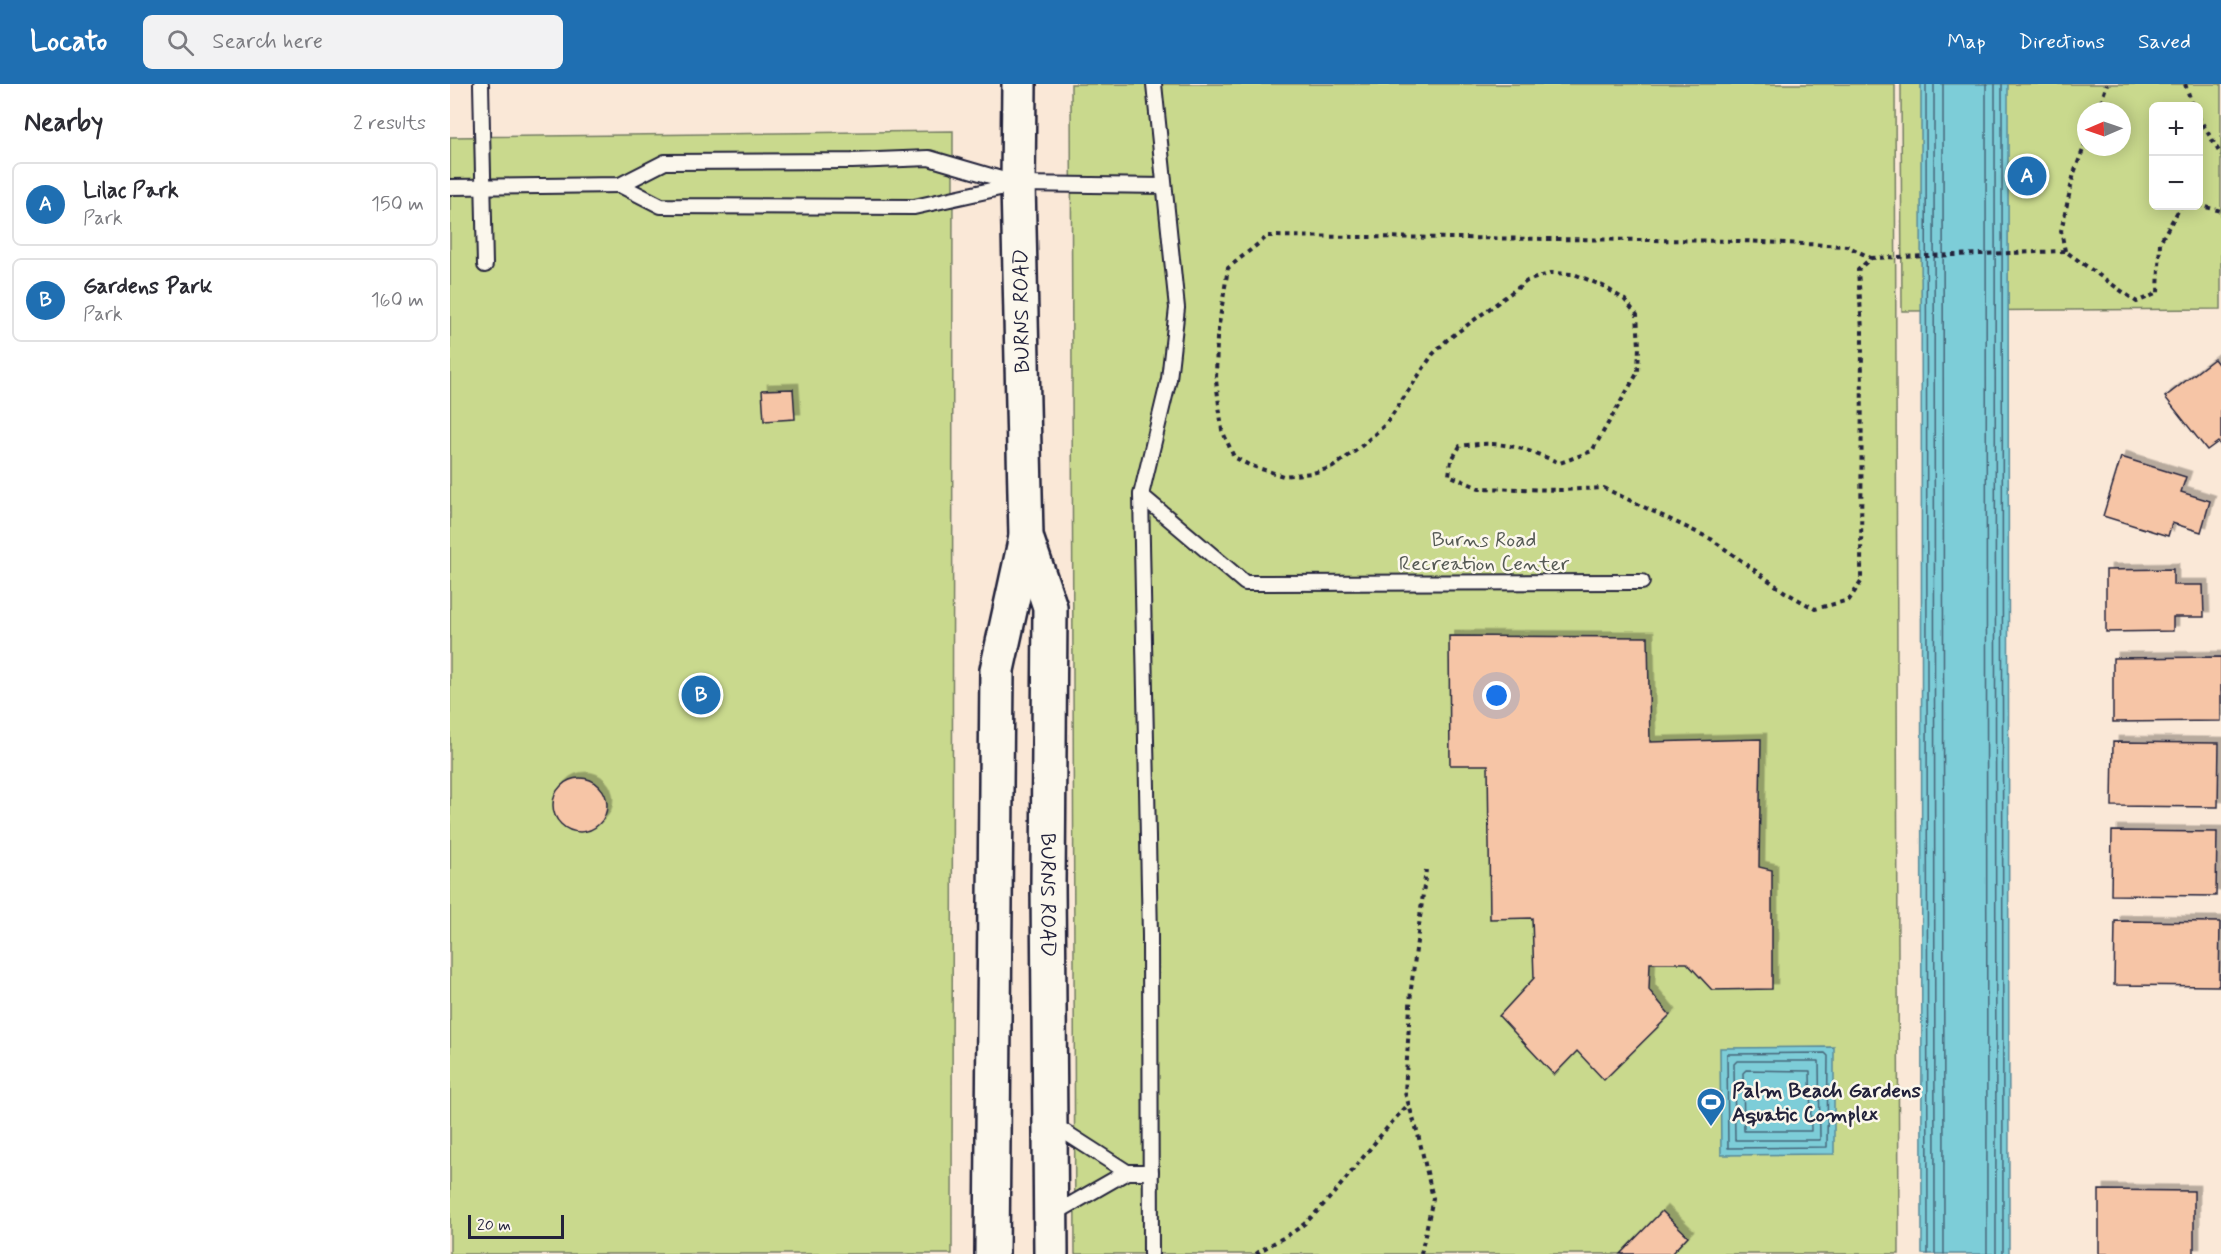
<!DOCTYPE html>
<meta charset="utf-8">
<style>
body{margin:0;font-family:Mynerve,sans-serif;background:#f2f2f3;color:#2b2b33}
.controls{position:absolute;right:18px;top:18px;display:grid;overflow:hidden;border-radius:9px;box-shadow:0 3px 15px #0003}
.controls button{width:54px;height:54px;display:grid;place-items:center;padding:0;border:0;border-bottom:2px solid #e1e1e2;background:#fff;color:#2b2b33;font:30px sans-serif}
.compass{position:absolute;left:1627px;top:18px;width:54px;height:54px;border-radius:50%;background:#fff;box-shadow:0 3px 15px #0003;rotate:268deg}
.scale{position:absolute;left:18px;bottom:15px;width:96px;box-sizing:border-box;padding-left:6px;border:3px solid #22223b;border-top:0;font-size:16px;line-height:21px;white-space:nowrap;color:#22223b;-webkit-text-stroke:4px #fbf7ec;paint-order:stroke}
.you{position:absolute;left:1047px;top:612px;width:21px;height:21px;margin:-15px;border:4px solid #fff;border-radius:50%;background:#1a73e8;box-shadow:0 0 0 9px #1a73e833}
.badge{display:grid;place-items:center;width:39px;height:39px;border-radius:50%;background:#1f6fb2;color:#fff;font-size:20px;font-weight:700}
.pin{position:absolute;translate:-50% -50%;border:3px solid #fff;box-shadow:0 2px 6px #0006}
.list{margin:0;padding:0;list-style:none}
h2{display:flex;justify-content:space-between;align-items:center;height:78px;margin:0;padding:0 24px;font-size:26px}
h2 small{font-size:20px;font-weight:400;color:#7c7c81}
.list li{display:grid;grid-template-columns:39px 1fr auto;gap:18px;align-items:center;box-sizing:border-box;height:84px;margin:0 12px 12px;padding:0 12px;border:2px solid #e1e1e2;border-radius:9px}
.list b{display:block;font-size:22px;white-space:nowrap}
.list p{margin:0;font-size:20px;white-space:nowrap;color:#7c7c81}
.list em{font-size:20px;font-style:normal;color:#7c7c81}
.icon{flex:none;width:33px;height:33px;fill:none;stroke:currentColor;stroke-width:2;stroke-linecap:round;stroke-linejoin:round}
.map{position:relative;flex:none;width:1771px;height:1170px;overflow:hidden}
header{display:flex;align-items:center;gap:36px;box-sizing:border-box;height:84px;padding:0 30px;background:#1f6fb2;color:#fff}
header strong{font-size:28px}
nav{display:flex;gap:33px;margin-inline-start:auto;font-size:21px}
.search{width:420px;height:54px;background:#f2f2f3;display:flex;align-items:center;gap:15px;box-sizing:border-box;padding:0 21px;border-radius:9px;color:#7c7c81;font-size:22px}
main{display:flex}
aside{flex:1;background:#fff}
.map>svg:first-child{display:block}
</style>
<header>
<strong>Locato</strong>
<div class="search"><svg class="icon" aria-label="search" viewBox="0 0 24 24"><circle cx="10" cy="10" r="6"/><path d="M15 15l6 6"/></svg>Search here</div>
<nav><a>Map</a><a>Directions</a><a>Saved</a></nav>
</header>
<main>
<aside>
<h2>Nearby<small>2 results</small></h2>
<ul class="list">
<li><span class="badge">A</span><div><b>Lilac Park</b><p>Park</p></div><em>150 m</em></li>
<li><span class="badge">B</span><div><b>Gardens Park</b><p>Park</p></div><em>160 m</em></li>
</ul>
</aside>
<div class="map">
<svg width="1771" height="1170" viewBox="0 0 1771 1170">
<defs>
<filter id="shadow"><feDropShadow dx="5.5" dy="-5.5" stdDeviation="0" flood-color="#0004"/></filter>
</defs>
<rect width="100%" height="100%" fill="#fae8d7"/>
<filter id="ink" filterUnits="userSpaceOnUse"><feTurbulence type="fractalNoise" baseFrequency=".0167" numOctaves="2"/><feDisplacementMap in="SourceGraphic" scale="12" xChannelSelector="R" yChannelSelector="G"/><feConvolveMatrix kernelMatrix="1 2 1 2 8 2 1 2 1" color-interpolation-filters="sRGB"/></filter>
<g filter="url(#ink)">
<g fill="#c9d98d" stroke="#767e64" stroke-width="1.5" fill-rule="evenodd">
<polygon points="621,0 1445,0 1449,1170 625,1170"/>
<path d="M1451 0H1771V225L1452 227ZM1704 22H1748V122H1704ZM1636 27H1672V63H1636Z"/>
<polygon points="503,47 502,1170 0,1170 0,53"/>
</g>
<g fill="#7dcdd8" stroke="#598999" stroke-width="1.5">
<polygon points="1471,0 1558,0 1559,1170 1472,1170"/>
<polygon points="1384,963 1384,1070 1271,1071 1270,964"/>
</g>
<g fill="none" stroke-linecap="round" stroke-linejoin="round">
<g stroke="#46667a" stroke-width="1.5">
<polyline points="1476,0 1478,1170"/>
<polyline points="1484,0 1485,1170"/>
<polyline points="1493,0 1494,1170"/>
<polyline points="1536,0 1537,1170"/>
<polyline points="1545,0 1546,1170"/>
<polyline points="1552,0 1553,1170"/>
<polygon points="1375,969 1378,972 1377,1063 1278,1064 1277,970"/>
<polygon points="1287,977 1369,977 1370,1056 1285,1056 1284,980"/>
<polygon points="1296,986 1360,987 1361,1047 1294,1047 1293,989"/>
</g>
</g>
<g fill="#f6c5a6" stroke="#22223b" stroke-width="1.5" filter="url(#shadow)">
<polygon points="1764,275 1771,284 1771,362 1768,358 1757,366 1715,313"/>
<polygon points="343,305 345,335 314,337 312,306"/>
<polygon points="1671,373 1736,393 1731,408 1760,417 1751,448 1722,439 1718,452 1653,432"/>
<polygon points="1723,485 1723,501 1753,501 1754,533 1723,533 1723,547 1656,548 1656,486"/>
<polygon points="999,552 1198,553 1200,658 1311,655 1309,783 1322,786 1322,905 1262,906 1237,879 1200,879 1199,906 1220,931 1154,996 1127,967 1104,991 1049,932 1084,894 1082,834 1040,835 1038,681 1000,681"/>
<polygon points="1771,573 1771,637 1663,638 1663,574"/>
<polygon points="1663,658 1769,659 1768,723 1662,722"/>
<circle cx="130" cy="721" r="27"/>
<polygon points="1662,747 1767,748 1766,812 1661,811"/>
<polygon points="1665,837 1770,838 1769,902 1664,901"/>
<polygon points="1649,1106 1744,1107 1744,1170 1649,1170"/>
<polygon points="1212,1127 1238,1152 1221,1170 1170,1170"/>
</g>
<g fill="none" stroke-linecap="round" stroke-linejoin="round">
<g stroke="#22223b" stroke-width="18">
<g id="service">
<polyline points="31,0 35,181"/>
<polyline points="170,101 211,122 464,123 568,100 714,102"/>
<polyline points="0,103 170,101 215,78 402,77 479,74 568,100"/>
<polyline points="691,411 795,499 1192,498"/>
<polyline points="604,1041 677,1088 701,1088"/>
<polyline points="602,1131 677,1088"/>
<polyline points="701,1170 700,852 691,411 719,295 727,224 704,0"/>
</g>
</g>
<g stroke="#22223b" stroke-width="38">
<g id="tertiary">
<path id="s1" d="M576 453 600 523 598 801 601 1170"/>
<polyline points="542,1170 547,586 576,453 568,100 569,0"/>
</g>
</g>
<g stroke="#22223b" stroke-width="4" stroke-dasharray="4.5 4.5" stroke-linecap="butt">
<polyline points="1735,0 1743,22"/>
<polyline points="1648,27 1657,0"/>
<polyline points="1748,32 1771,71"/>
<polyline points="1748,121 1771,127"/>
<path d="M818 152 1292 157 1397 162 1421 174 1408 186 1412 246 1411 498 1399 516 1365 525 1335 508 1261 455 1154 404 1110 406 1029 404 999 391 1001 377 1010 362C1052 356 1071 363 1110 379L1142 367 1188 288 1189 262 1187 231 1175 216 1153 202 1124 190 1101 189 1077 197 997 256 983 270 936 340 908 365 883 383 863 389 833 392 799 381 784 373 772 346 766 296 767 253 778 184Z"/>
<polyline points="1615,167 1611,147 1624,89 1636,58"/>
<polyline points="1421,174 1615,167 1687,218 1708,209 1710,158 1731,122"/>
<path d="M806 1170C821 1159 840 1152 854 1140 893 1105 921 1058 958 1021"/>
<polyline points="971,1170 983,1114 968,1050 955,1009 961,905 976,786"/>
</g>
<use href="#service" stroke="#fbf7ec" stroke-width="14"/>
<use href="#tertiary" stroke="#fbf7ec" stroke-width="33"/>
</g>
</g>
<defs>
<g id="stadium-pin" transform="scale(1.5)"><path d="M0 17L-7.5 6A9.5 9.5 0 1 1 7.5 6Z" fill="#1f6fb2" stroke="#fbf7ec"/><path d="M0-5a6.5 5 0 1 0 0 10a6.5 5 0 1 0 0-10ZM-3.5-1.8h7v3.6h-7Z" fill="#fff"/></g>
</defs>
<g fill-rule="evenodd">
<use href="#stadium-pin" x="1261" y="1018"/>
</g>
<g text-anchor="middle" stroke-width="5" stroke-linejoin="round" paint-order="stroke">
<g font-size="21" fill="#22223b" stroke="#fbf7ec">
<text transform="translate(571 227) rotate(-91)" y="7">BURNS ROAD</text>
<text dy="7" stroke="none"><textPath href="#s1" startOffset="362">BURNS ROAD</textPath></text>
</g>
<g font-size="21" fill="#545954" stroke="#fbf7ec">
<text x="1034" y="462">Burns Road<tspan x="1034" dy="24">Recreation Center</tspan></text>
</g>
<g font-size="21" font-weight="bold" fill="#22223b" stroke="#fbf7ec" text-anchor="start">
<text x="1282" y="1013">Palm Beach Gardens<tspan x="1282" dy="24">Aquatic Complex</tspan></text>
</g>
</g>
</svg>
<div class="controls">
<button>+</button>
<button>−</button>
</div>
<svg class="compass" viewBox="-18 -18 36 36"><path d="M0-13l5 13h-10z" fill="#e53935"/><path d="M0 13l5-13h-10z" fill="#7c7c81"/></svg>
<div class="scale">20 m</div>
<div class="you"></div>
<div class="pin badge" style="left:1577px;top:92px">A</div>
<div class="pin badge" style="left:251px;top:611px">B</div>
</div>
</main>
